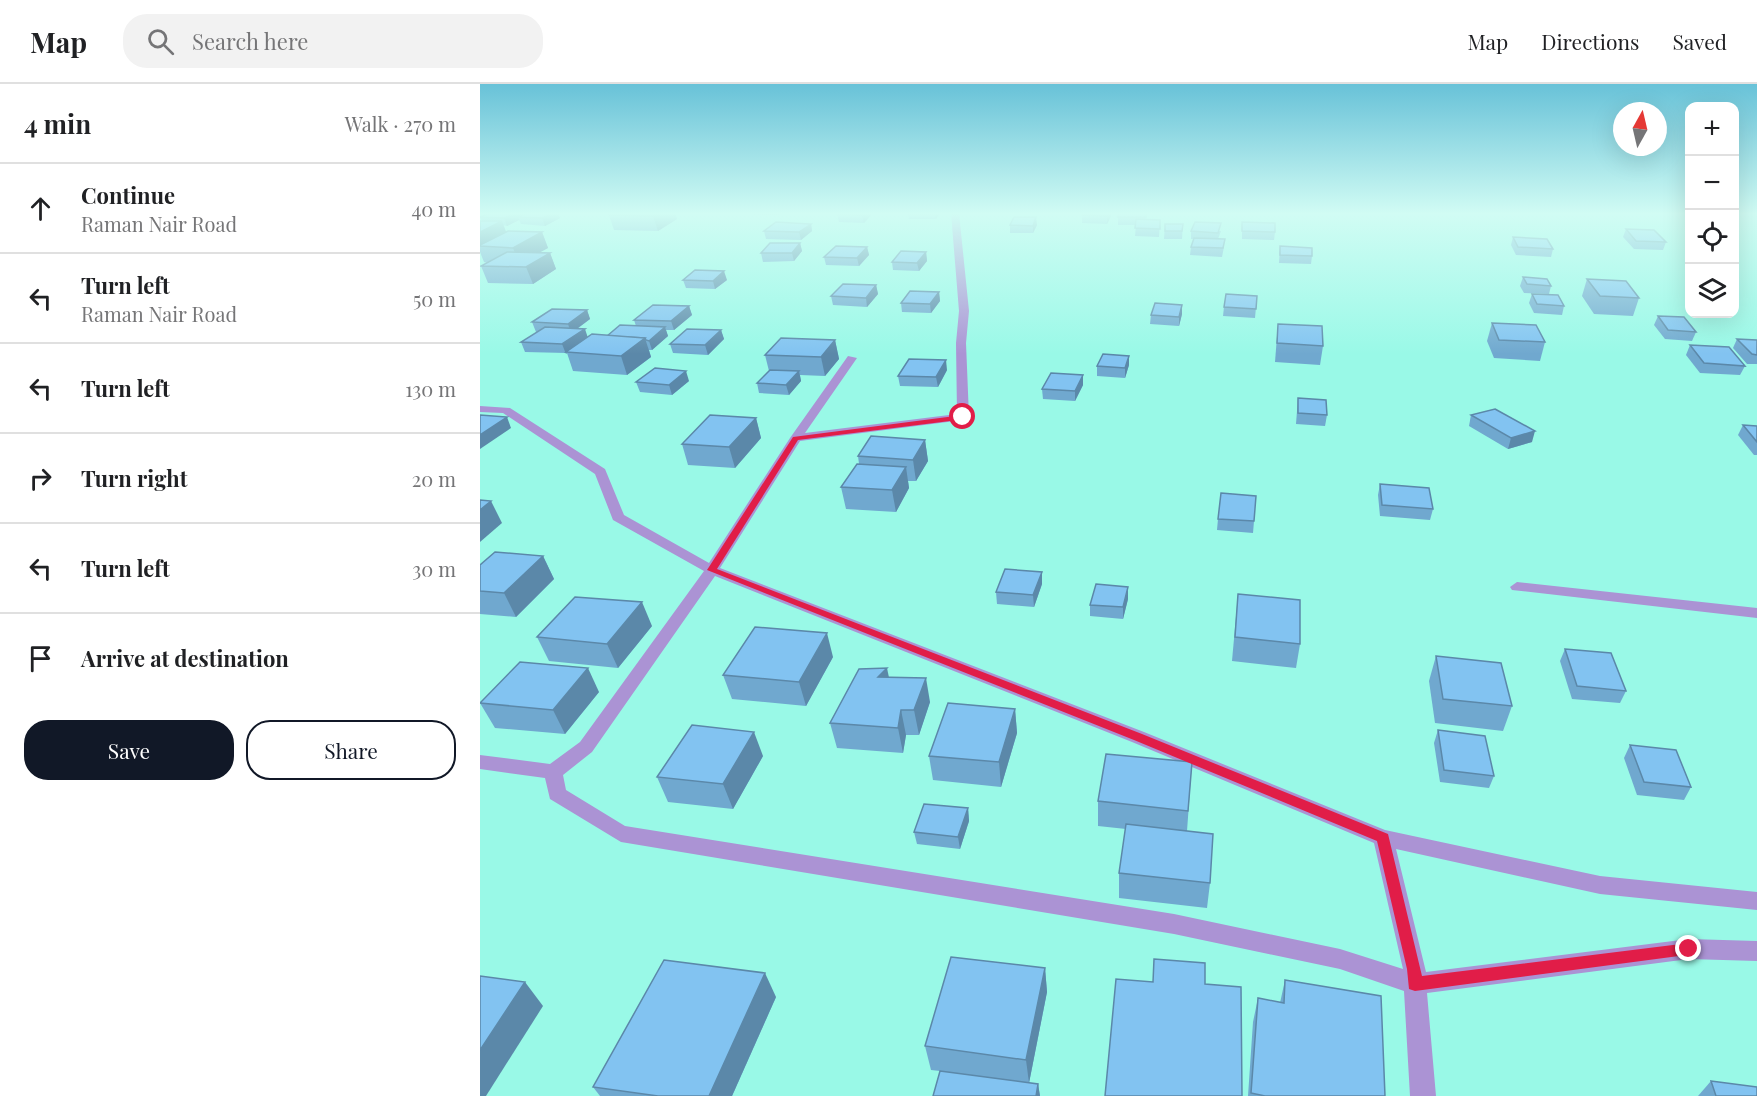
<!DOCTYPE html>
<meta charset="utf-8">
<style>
body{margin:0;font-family:"Playfair Display",serif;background:#f2f2f2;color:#202124}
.controls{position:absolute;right:18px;top:18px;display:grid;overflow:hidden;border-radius:12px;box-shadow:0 6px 24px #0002}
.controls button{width:54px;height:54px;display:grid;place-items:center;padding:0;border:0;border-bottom:2px solid #e0e0e0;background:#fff;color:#202124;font:30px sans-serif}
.compass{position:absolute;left:1133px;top:18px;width:54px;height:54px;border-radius:50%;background:#fff;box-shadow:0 6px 24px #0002;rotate:8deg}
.stop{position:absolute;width:18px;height:18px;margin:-14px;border:4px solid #e11d48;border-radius:50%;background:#fff}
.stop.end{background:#e11d48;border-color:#fff;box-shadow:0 2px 6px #0008}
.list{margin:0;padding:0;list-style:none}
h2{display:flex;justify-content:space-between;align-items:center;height:78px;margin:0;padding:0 24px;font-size:26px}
h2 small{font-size:20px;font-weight:400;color:#757577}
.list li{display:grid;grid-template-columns:39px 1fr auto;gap:18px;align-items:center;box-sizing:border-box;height:90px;padding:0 24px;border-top:2px solid #e0e0e0}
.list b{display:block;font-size:22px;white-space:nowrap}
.list p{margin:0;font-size:20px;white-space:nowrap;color:#757577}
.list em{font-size:20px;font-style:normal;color:#757577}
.actions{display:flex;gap:12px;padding:18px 24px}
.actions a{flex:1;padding:14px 0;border:2px solid #111827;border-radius:24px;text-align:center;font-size:21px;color:#111827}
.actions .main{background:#111827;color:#fff}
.icon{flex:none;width:33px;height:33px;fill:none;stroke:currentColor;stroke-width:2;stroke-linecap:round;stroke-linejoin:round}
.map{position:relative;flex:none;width:1277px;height:1012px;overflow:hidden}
header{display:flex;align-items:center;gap:36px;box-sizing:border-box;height:84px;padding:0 30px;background:#fff;border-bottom:2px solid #e0e0e0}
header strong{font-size:28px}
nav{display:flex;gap:33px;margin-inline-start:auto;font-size:21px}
.search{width:420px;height:54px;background:#f2f2f2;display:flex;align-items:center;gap:15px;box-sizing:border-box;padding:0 21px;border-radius:24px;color:#757577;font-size:22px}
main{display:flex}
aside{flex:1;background:#fff}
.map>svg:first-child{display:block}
</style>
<header>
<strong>Map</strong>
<div class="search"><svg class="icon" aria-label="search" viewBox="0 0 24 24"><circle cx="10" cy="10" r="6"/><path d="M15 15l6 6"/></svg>Search here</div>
<nav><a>Map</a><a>Directions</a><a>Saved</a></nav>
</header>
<main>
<aside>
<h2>4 min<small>Walk · 270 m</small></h2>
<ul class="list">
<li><svg class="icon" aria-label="ahead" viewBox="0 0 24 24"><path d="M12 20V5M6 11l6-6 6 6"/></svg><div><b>Continue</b><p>Raman Nair Road</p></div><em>40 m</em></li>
<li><svg class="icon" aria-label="left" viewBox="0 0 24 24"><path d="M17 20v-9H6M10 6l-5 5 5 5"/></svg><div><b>Turn left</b><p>Raman Nair Road</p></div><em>50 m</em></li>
<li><svg class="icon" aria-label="left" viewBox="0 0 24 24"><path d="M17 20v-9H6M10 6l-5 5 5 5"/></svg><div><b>Turn left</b></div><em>130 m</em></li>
<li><svg class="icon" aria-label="right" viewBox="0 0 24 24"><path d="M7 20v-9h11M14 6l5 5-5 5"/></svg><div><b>Turn right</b></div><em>20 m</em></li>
<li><svg class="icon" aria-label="left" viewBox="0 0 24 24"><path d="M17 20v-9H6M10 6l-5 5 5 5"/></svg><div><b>Turn left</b></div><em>30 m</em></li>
<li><svg class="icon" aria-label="arrive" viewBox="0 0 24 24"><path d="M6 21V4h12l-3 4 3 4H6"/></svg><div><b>Arrive at destination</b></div></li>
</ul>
<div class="actions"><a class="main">Save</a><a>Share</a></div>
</aside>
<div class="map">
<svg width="1277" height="1012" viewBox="0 0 1277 1012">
<rect width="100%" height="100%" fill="#99f9e7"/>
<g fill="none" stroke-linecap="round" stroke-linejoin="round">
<g fill="#ab93d4" fill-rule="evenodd">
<path d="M471 129H479L489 227 486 259 489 333 483 336 320 357 240 484 664 648 905 746 1120 792 1277 808V826L1120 810 916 765 946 888 1209 855 1277 857V877L1209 875 947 909 956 1012H930L924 907 860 885 694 850 141 758 70 715 65 694 0 685V671L70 680 100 658 224 487 133 436 115 390 23 329 0 328V322L30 324 125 385 144 431 229 479 310 354 368 272 377 274 325 349 477 330 476 259 479 227ZM235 492 652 658 894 759 923 885 860 865 694 830 145 742 86 706 83 691 112 668Z"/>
<polygon points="1037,498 1277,524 1277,534 1032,506 1030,503"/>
</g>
</g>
<g fill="#70a8cf">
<polygon points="133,129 195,129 197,135 178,147 134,146 129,131"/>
<polygon points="271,129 302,129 299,131 271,130"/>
<polygon points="359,129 392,129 392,130 384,139 359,138 357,130"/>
<polygon points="428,129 460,129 456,135 429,135"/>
<polygon points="638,129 703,129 703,130 667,129 666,136 680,136 679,153 655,152 656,141 638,141"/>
<polygon points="44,130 80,134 65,142 41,140 39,136 27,142 23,141 26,148 62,148 68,164 59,168 70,169 76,185 53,200 8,199 1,182 8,179 4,178 0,168 0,137 2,137 0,133"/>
<polygon points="602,131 631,132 627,140 602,139"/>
<polygon points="762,138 795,148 794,156 762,155"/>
<polygon points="331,140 332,147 321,156 286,155 284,147"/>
<polygon points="685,140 703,140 702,155 684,155"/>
<polygon points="530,141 557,141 553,149 530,149"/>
<polygon points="1146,145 1186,158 1183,166 1154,165 1143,153"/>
<polygon points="711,147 741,147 738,155 744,163 742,173 710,171 711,163 714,155 711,155"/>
<polygon points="1033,153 1073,165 1071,173 1036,171 1031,161"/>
<polygon points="320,159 322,167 314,177 283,178 281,169"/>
<polygon points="800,162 832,172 831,180 799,179"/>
<polygon points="387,163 389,171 379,182 346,181 344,173"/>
<polygon points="446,168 447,177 439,187 413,186 412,178"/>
<polygon points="1043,193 1071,202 1069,210 1044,209 1040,202"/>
<polygon points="1107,195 1159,214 1153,232 1114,230 1102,212"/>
<polygon points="203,196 247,196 235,205 206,204"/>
<polygon points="396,201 398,210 387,223 353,221 351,212"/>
<polygon points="459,208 460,217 451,229 422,228 421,219"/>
<polygon points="1052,210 1084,222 1082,231 1054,229 1049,219"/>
<polygon points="777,212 775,234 743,232 744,223"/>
<polygon points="702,221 702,230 699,242 670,240 671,231"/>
<polygon points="209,222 212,231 194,246 186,246 188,252 172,266 169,266 171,273 147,291 93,287 87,269 45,268 41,258 58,248 56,248 52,238 107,226 110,235 97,245 108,253 127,252 156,242 154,236"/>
<polygon points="1178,232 1216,248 1212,257 1185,255 1174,241"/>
<polygon points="1012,239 1065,258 1060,277 1014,274 1007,257"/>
<polygon points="798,240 843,262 840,281 795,278"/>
<polygon points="241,246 244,255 228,271 193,269 190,260"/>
<polygon points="1257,255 1277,256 1277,280 1267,280 1253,264"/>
<polygon points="355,256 359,275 345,292 320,291 321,297 309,311 279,309 277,299 289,287 285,271"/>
<polygon points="1210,261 1265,282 1260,291 1220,289 1206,271"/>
<polygon points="649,272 649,281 645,294 617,292 617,282"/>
<polygon points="467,286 458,303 420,302 418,292"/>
<polygon points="603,291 603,301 595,317 563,315 562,305"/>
<polygon points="209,297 192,311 160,308 156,298"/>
<polygon points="818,314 847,331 845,342 816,340"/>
<polygon points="991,331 1052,358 1028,365 989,342"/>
<polygon points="276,334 281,354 255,384 208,381 202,360"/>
<polygon points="1263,341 1277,342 1277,371 1274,371 1258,351"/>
<polygon points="445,356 448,377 436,397 428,397 429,404 416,428 366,425 361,403 379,380 378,372"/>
<polygon points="900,400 953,425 950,436 900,432 898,411"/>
<polygon points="738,435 774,437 773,449 737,446"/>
<polygon points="63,472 74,495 36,533 0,530 0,481"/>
<polygon points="562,488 562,500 554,523 517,520 516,508"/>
<polygon points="648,503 648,515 643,535 610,532 610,521"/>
<polygon points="758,510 820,560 816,584 752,577"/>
<polygon points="172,542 138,584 69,577 57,553"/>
<polygon points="1085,565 1146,607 1140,619 1092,615 1080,577"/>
<polygon points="956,572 1032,622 1023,647 955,639 949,597"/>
<polygon points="353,573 326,622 252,615 243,591"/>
<polygon points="409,593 450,618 439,651 426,651 423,669 357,664 350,639"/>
<polygon points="119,608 85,650 15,644 0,619"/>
<polygon points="535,625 537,649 521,703 453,696 449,672"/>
<polygon points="958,646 1014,692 1009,704 960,698 954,659"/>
<polygon points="1150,661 1211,703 1204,716 1157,711 1144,674"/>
<polygon points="283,672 253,725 188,718 177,693"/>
<polygon points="712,678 707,747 730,799 727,824 639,814 639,789 646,745 618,742 618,717"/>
<polygon points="488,724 489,737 480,765 437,760 434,748"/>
<polygon points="565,884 567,908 549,999 558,1000 560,1012 453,1012 460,987 451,986 445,962"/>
<polygon points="805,896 905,1012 768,1012 773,938 778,914 800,919"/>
<polygon points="296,913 252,1012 120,1012 113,1003"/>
<polygon points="1231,997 1277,1012 1218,1012"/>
</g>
<g fill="#5b88a9">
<polygon points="36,129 44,129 45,133 38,133 39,136 27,142 24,134"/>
<polygon points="73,129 78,129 80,134 65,142 62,134"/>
<polygon points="179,129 195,129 197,135 178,147 173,132"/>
<polygon points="385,129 392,129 392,130 384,139 382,131"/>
<polygon points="455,129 460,129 456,135"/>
<polygon points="629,129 631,129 631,132 627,140 627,132"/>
<polygon points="556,133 557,141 553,149 553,142"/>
<polygon points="22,137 28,153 0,162 0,148"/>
<polygon points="331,140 332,147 321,156 319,148"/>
<polygon points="62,148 68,164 39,180 33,164"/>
<polygon points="320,159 322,167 314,177 312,169"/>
<polygon points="387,163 389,171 379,182 377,174"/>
<polygon points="446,168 447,177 439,187 437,179"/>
<polygon points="70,169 76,185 53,200 46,183"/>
<polygon points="244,187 247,196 235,205 233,197"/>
<polygon points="396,201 398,210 387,223 386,214"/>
<polygon points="459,208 460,217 451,229 450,220"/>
<polygon points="702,221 702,230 699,242 699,233"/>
<polygon points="209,222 212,231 194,246 191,237"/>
<polygon points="107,226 110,235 91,249 88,240"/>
<polygon points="185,243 188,252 172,266 169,257"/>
<polygon points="105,245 108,254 86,268 87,269 86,270 82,260"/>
<polygon points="241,246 244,255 228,271 225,261"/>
<polygon points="165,254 171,273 147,291 141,272"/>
<polygon points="355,256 359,275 345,292 341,273"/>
<polygon points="649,272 649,281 645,294 645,284"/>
<polygon points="466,276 467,286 458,303 456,293"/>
<polygon points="206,287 209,297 192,311 189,301"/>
<polygon points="319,287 321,297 309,311 306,301"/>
<polygon points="603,291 603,301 595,317 595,307"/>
<polygon points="27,333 31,344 0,365 0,351"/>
<polygon points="276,334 281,354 255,384 249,363"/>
<polygon points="1055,347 1052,358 1028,365 1031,354"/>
<polygon points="445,356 448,377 436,397 433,376"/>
<polygon points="426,383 429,404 416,428 412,406"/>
<polygon points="11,417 22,439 0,458 0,426"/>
<polygon points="63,472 74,495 36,533 24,509"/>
<polygon points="562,488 562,500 554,523 553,511"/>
<polygon points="648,503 648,515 643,535 643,523"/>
<polygon points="162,518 172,542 138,584 127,560"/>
<polygon points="347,549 353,573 326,622 319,598"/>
<polygon points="108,584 119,608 85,650 73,626"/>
<polygon points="407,584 412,608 398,593"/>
<polygon points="446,594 450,618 439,651 434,626"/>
<polygon points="535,625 537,649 521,703 519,678"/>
<polygon points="421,626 426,651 423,669 418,644"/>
<polygon points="274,648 283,672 253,725 243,700"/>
<polygon points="488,724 489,737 480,765 478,753"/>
<polygon points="565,884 567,908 549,999 546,976"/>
<polygon points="285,889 296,913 252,1012 229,1012"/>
<polygon points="45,898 63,922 6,1012 0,1012 0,966"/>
<polygon points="558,1000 560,1012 556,1012"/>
</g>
<g fill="#82c3f1" stroke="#5b88a9" stroke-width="1.5">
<polygon points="10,129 36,129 24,134 0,133"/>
<polygon points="47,129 73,129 62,134 38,133"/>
<polygon points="133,129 179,129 173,132 129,131"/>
<polygon points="359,129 385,129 382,131 357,130"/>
<polygon points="603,129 629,129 627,132 602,131"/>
<rect x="638" y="129" width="28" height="4"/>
<polygon points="534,133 556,133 553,142 530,141"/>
<polygon points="656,135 680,136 680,145 655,144"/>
<polygon points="0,137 22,137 0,148"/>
<polygon points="296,138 331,140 319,148 284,147"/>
<polygon points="715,138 741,139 738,149 711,147"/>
<polygon points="762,138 795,139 795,148 762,147"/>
<polygon points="685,140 703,140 702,147 685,147"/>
<polygon points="1146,145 1174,146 1186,158 1156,157"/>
<polygon points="28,147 62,148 33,164 0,162 0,161"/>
<polygon points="1033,153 1067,155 1073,165 1038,163"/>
<polygon points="714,154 745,155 743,164 711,163"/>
<polygon points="290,159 320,159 312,169 281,169"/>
<polygon points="356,162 387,163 377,174 344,173"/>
<polygon points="800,162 832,164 832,172 800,171"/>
<polygon points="421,167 446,168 437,179 412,178"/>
<polygon points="27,168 70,169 46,183 1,182"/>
<polygon points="215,186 244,187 233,197 203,196"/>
<polygon points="1043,193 1067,195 1071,202 1047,200"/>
<polygon points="1107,195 1146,197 1159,214 1120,212"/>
<polygon points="363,200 396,201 386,214 351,212"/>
<polygon points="430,207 459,208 450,220 421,219"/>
<polygon points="746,210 777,212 776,225 744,223"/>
<polygon points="1052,210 1078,211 1084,222 1057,220"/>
<polygon points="675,219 702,221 699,233 671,231"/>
<polygon points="173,221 209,222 191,237 154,236"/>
<polygon points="72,225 107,226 88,240 52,238"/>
<polygon points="1178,232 1204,233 1216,248 1188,246"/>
<polygon points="1012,239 1056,241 1065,258 1019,256"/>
<polygon points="798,240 842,242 843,262 797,259"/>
<polygon points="140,241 185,243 169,257 166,256 165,254 127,252"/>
<polygon points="65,243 105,245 82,260 41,258"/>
<polygon points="207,245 241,246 225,261 190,260"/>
<polygon points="112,250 165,254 141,272 86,268"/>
<polygon points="301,254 355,256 341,273 285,271"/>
<polygon points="1257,255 1277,256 1277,271 1272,270"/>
<polygon points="1210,261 1249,263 1265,282 1224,279"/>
<polygon points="623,270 649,272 645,284 617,282"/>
<polygon points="429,275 466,276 456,293 418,292"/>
<polygon points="175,284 206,287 189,301 156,298"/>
<polygon points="290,286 319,287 306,301 277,299"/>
<polygon points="571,289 603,291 595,307 562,305"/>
<polygon points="818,314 846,316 847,331 818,329"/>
<polygon points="1015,325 1055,347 1031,354 991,331"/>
<polygon points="0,331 27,333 0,351"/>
<polygon points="230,331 276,334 249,363 202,360"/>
<polygon points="1263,341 1277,342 1277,358"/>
<polygon points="391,352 445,356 433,376 378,372"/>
<polygon points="377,380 426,383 412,406 361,403"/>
<polygon points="900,400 949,404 953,425 902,421"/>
<polygon points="741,409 776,412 774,437 738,435"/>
<polygon points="0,416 11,417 0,426"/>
<polygon points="15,468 63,472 24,509 0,507 0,481"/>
<polygon points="525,485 562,488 553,511 516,508"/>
<polygon points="616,500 648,503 643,523 610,521"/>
<polygon points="758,510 820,516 820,560 755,553"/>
<polygon points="95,513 162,518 127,560 57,553"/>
<polygon points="275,543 347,549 319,598 243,591"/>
<polygon points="1085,565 1131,569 1146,607 1097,602"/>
<polygon points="956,572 1021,579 1032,622 963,615"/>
<polygon points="40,578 108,584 73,626 0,619"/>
<polygon points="407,584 398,593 446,594 434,626 421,626 418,644 350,639 379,585"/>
<polygon points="468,619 535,625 519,678 449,672"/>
<polygon points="212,641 274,648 243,700 177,693"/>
<polygon points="958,646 1005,652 1014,692 964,686"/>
<polygon points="1150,661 1196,666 1211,703 1164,698"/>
<polygon points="626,670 712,678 708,727 618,717"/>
<polygon points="444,720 488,724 478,753 434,748"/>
<polygon points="646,740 733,750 730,799 639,789"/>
<polygon points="471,873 565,884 546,976 445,962"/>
<polygon points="674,875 725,879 725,900 761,903 762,1012 625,1012 636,895 673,898"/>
<polygon points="184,876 285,889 229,1012 178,1012 113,1003"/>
<polygon points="0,892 45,898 0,966"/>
<polygon points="805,896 901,912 905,1012 785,1012 771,1009 778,914 804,919"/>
<polygon points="460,987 558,1000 556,1012 453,1012"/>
<polygon points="1231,997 1277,1003 1277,1012 1236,1012"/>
</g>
<linearGradient id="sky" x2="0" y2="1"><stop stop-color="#68c2d8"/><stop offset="0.48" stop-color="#d1fcf4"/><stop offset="1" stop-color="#d1fcf4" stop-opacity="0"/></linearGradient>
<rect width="1277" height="270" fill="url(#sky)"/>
<polygon fill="#e11d48" points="483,331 486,335 318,356 237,485 662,650 908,750 942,892 1209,859 1216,865 1214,870 935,907 929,905 927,885 897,757 654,656 227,486 313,353"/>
</svg>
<div class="controls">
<button>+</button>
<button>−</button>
<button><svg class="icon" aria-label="locate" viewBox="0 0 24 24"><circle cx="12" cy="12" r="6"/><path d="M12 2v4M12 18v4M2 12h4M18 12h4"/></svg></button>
<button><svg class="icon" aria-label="layers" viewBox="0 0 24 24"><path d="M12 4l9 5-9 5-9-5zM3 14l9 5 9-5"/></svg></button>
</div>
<svg class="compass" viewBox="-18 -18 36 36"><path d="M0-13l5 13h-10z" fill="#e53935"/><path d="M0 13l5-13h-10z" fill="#757577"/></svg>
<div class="stop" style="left:483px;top:333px"></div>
<div class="stop end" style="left:1209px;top:865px"></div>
</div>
</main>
